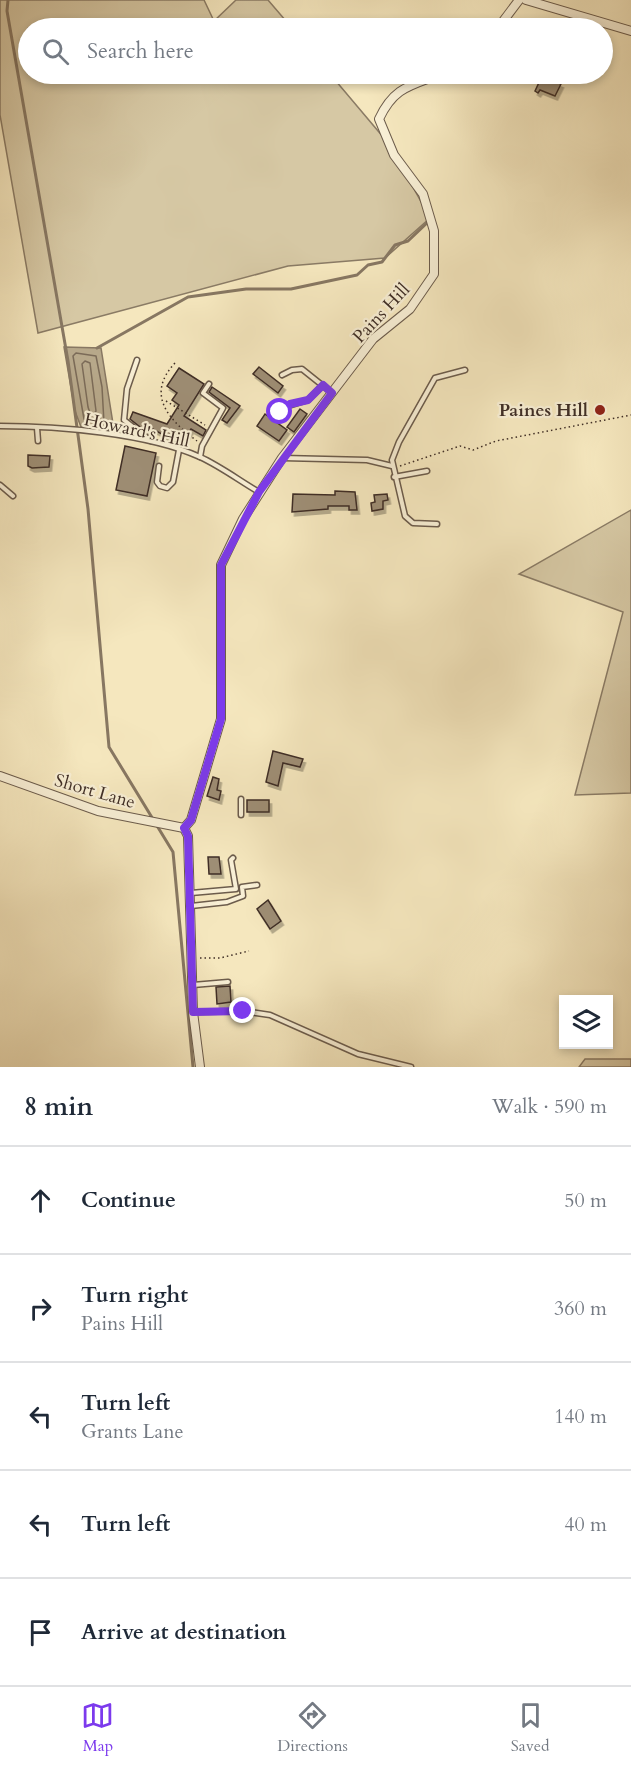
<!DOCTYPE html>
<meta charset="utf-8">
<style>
body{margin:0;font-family:Cardo,serif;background:#f2f2f3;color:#1f2937}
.controls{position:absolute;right:18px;bottom:18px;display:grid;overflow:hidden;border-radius:0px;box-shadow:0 3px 9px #0003}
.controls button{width:54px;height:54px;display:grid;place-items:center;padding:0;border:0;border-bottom:2px solid #e0e1e3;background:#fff;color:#1f2937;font:30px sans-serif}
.stop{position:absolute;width:18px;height:18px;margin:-14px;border:4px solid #7c3aed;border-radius:50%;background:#fff}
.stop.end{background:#7c3aed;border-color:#fff;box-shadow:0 2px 6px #0008}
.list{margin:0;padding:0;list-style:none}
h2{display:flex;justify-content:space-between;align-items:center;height:78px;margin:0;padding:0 24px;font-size:26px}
h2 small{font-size:20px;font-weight:400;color:#747a83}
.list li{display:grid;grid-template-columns:39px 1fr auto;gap:18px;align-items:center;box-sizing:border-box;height:108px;padding:0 24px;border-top:2px solid #e0e1e3}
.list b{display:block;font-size:22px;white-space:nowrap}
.list p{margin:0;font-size:20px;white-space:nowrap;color:#747a83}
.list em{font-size:20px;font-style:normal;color:#747a83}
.icon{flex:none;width:33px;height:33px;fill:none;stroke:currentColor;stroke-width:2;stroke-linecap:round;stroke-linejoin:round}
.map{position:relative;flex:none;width:631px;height:1067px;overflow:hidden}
.search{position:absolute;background:#fff;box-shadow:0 3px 9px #0003;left:18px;right:18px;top:18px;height:66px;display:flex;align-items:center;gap:15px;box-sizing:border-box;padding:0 21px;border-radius:33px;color:#747a83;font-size:22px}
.sheet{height:618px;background:#fff}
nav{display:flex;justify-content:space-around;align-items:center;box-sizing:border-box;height:84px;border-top:2px solid #e0e1e3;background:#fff;font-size:16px;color:#747a83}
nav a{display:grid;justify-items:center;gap:3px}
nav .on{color:#7c3aed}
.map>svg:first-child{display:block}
</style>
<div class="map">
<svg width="631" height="1067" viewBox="0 0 631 1067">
<defs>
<filter id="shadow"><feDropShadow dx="2.5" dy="4" stdDeviation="0" flood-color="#0004"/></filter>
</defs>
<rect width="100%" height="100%" fill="#f5e7be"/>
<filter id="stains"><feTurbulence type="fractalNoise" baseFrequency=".00333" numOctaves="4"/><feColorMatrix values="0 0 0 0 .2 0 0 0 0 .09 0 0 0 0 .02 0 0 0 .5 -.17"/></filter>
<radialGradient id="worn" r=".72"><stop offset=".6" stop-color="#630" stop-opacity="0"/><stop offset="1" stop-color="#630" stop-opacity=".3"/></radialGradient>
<g fill="#d6c8a4" stroke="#8a7b65" stroke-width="1.5">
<polygon points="0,0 204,0 214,21 236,0 268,0 292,28 28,28 28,74 330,74 389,144 430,218 385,258 288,266 38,333 0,115"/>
<polygon points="631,510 631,793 575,795 623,612 519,574"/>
<polygon points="585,1059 631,1059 631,1067 579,1067"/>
</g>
<polygon fill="#b7a88a" stroke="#877762" stroke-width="1.5" points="64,347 101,348 114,430 81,427 75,411"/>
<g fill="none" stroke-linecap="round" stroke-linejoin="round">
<g stroke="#7b6b58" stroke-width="1.5">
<polygon points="76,353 96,356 102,387 104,423 84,419 73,356"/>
<polygon points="85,361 90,363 96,411 94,414 90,413 88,407 82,364"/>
</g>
<g stroke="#877762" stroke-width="3">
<polyline points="8,0 7,11 68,361 88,509 109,747 173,852 193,1067"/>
<polyline points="97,348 188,297 246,289 291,289 357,275 368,265 382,262 395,245 408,241 428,222"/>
</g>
</g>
<g fill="#9e8e75" stroke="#3f2e26" stroke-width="1.5" filter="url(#shadow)">
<polygon points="543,74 552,74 548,79 561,84 555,96 540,90 538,93 535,91"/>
<polygon points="259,367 283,386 278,393 253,374"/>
<polygon points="179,368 204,384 184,416 206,430 203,436 191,429 181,445 153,429 151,433 144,430 130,419 133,412 167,424 179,405 172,400 177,393 167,386"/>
<polygon points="212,387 240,406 227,423 222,420 230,408 209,392"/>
<polygon points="300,409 307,414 294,432 287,427"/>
<polygon points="265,414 287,430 279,441 257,426"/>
<polygon points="125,446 156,453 147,496 116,490"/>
<polygon points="28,455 50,456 49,467 32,468 28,466"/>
<polygon points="335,491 355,492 357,510 349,510 349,506 328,506 328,509 292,512 293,494 335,495"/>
<polygon points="387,494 388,500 383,501 383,509 372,511 371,503 375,502 374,495"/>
<polygon points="273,751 303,759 300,767 283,763 278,786 266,782"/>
<polygon points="213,777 219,779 217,790 221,791 219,800 207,796"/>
<rect x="247" y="800" width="22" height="12"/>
<polygon points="208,857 219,857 221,874 209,874"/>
<polygon points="268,900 281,921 270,929 257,909"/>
<polygon points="230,986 231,1002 217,1004 216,987"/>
</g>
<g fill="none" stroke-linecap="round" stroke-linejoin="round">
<g stroke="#6c5c4c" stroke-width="7">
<g id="lane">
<polyline points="137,360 127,389 124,420 151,441"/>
<polyline points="282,375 292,370 302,369 332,393"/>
<polyline points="280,412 285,407 308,400 323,385"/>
<path d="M0 426C57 426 147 433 200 457 220 466 240 481 259 492"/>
<polyline points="37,428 38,441"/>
<polyline points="200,457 202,446 223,408 203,393 209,384"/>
<polyline points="283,458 367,460 392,466"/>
<polyline points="159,466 157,482 160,486 167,488 173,482 179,450"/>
<polyline points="394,477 427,471"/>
<polyline points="0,485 13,496"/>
<polyline points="437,524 413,523 405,516 392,460 399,442 435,378 465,370"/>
<polyline points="241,815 241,799"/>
<polyline points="191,893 236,889 231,860 233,858"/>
<polyline points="191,906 227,902 243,896 242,887 257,885"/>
<polyline points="193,985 228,982"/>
<polyline points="194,1012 243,1011 270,1015 358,1054 411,1067"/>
</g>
</g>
<g stroke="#6c5c4c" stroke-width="10">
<g id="street">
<polyline points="526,0 631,31"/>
<polyline points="498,28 519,0"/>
<polyline points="0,776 98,811 184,828"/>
<path d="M184 828 191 820 221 719V565L243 519 282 458 373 339 410 309 434 274V231L423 194 394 155 379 119C394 87 410 86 441 74"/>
<polyline points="184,828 188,836 193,1012 200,1067"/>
</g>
</g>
<g stroke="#3f2e26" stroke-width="1.5" stroke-dasharray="1.5 3" stroke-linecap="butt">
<path d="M175 363C145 395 169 420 197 441"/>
<polyline points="166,401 205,425"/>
<polyline points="400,466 460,446 473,450 496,441 631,415"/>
<polyline points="200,958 220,958 249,951"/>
</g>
<use href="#lane" stroke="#f8efd5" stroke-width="4"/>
<use href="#street" stroke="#f8efd5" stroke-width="8"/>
</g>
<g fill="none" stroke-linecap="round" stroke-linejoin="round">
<polyline stroke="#7c3aed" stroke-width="8" points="243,1011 193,1012 188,836 184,828 191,820 221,719 221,565 259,492 332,393 323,385 308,400 290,404 280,412"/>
</g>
<circle fill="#8f2418" stroke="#f8efd5" stroke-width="2" cx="600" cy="410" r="6"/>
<g text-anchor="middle" stroke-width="4.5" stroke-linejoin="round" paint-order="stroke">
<g font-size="18" fill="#3f2e26" stroke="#f8efd5">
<text transform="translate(381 313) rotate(-47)" y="6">Pains Hill</text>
<text transform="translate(137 430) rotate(12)" y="6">Howard's Hill</text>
<text transform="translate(95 791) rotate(16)" y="6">Short Lane</text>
</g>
<g font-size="18" font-weight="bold" fill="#3f2e26" stroke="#f8efd5" text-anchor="end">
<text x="588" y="416">Paines Hill</text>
</g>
</g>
<rect width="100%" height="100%" filter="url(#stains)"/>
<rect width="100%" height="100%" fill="url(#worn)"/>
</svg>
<div class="controls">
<button><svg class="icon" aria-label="layers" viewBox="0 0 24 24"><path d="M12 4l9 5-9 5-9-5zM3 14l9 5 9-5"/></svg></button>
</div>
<div class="stop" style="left:280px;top:412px"></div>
<div class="stop end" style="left:243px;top:1011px"></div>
<div class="search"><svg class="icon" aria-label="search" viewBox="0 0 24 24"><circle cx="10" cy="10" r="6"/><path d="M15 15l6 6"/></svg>Search here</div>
</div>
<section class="sheet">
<h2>8 min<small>Walk · 590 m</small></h2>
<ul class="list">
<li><svg class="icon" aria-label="ahead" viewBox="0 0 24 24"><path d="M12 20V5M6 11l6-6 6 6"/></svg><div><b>Continue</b></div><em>50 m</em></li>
<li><svg class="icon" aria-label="right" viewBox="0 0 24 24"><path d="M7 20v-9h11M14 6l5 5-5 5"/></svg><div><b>Turn right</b><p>Pains Hill</p></div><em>360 m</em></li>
<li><svg class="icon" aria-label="left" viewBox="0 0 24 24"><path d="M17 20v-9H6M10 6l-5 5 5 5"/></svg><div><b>Turn left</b><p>Grants Lane</p></div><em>140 m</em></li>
<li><svg class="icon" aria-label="left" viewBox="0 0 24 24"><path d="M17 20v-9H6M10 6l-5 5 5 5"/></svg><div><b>Turn left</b></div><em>40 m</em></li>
<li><svg class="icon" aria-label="arrive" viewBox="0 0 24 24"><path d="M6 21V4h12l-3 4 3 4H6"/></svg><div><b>Arrive at destination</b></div></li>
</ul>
</section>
<nav>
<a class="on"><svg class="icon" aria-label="map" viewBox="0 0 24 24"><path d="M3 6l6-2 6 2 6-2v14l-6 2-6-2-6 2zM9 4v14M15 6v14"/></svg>Map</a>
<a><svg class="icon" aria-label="directions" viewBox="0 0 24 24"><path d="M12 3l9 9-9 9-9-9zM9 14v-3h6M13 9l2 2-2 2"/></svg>Directions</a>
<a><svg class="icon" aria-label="saved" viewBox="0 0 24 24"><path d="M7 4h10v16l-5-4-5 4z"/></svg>Saved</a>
</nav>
